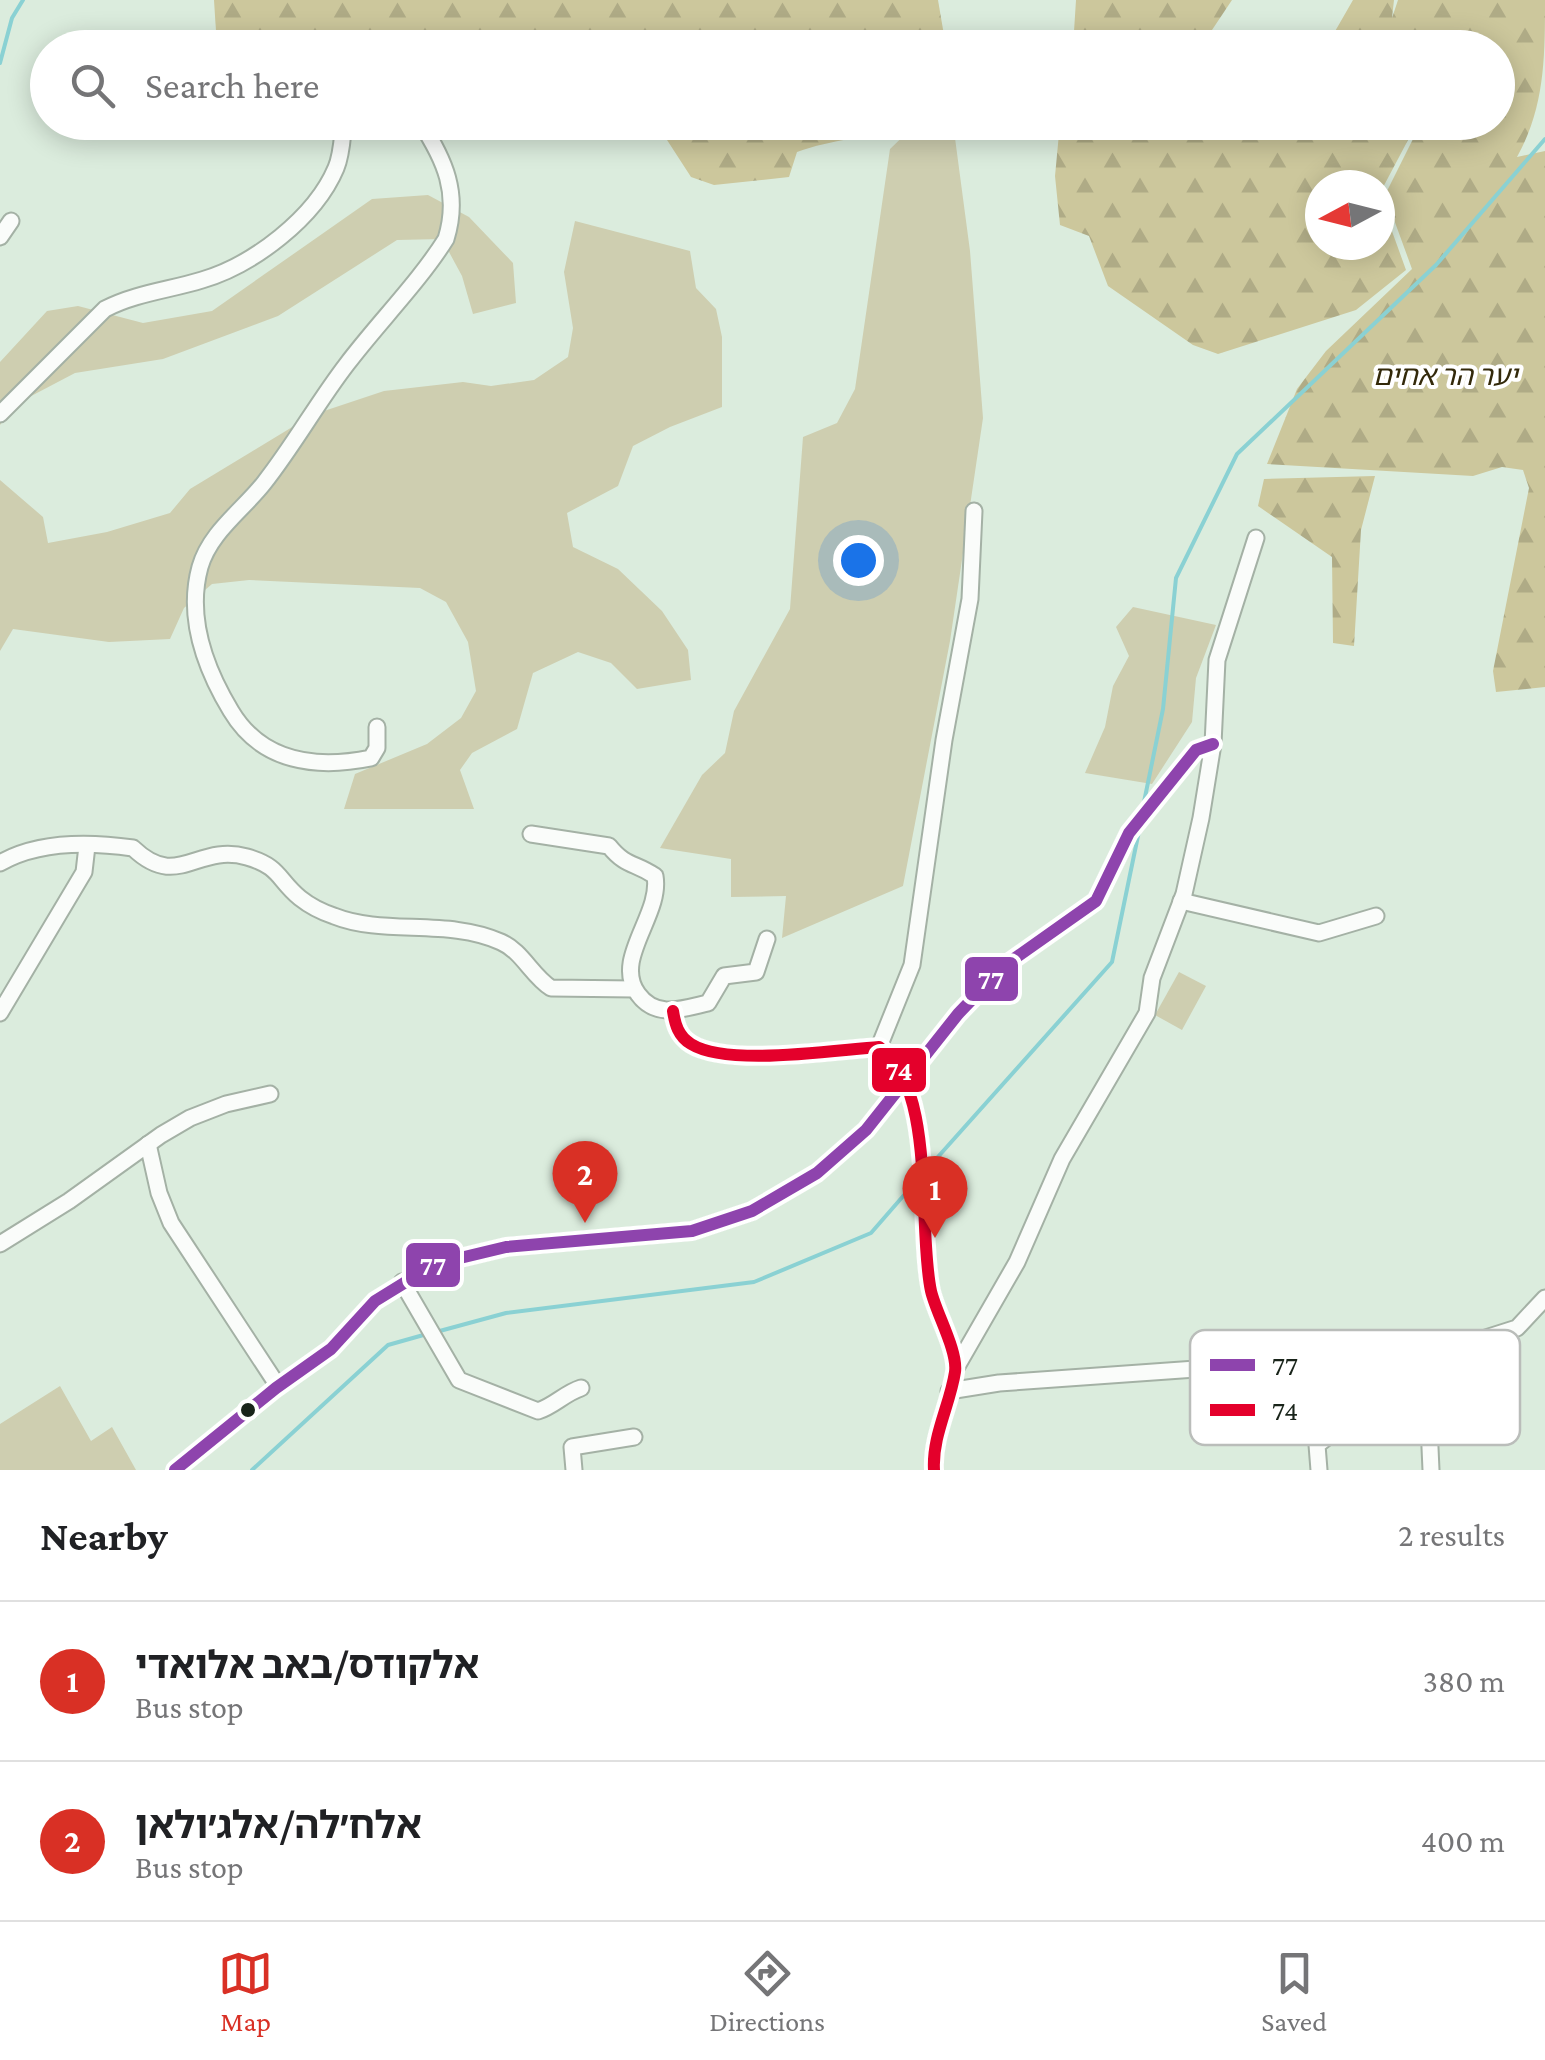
<!DOCTYPE html>
<meta charset="utf-8">
<style>
body{margin:0;font-family:"Crimson Pro","Noto Sans Hebrew",serif;background:#f6f6f6;color:#202124}
.compass{position:absolute;left:1305px;top:170px;width:90px;height:90px;border-radius:50%;background:#fff;box-shadow:0 5px 25px #0003;rotate:263deg}
.you{position:absolute;left:858px;top:560px;width:35px;height:35px;margin:-25px;border:8px solid #fff;border-radius:50%;background:#1a73e8;box-shadow:0 0 0 15px #1a73e833}
.badge{display:grid;place-items:center;width:65px;height:65px;border-radius:50%;background:#d93025;color:#fff;font-size:32px;font-weight:700}
.pin{position:absolute;translate:-50% -82px;filter:drop-shadow(0 2px 5px #0008)}
.pin::after{content:'';position:absolute;top:52px;width:35px;height:30px;background:inherit;clip-path:polygon(0 0,100% 0,50% 100%)}
.list{margin:0;padding:0;list-style:none}
h2{display:flex;justify-content:space-between;align-items:center;height:130px;margin:0;padding:0 40px;font-size:42px}
h2 small{font-size:32px;font-weight:400;color:#757577}
.list li{display:grid;grid-template-columns:65px 1fr auto;gap:30px;align-items:center;box-sizing:border-box;height:160px;padding:0 40px;border-top:2px solid #e0e0e0}
.list b{display:block;font-size:38px;white-space:nowrap}
.list p{margin:0;font-size:32px;white-space:nowrap;color:#757577}
.list em{font-size:32px;font-style:normal;color:#757577}
.icon{flex:none;width:55px;height:55px;fill:none;stroke:currentColor;stroke-width:2;stroke-linecap:round;stroke-linejoin:round}
.map{position:relative;flex:none;width:1545px;height:1470px;overflow:hidden}
.search{position:absolute;background:#fff;box-shadow:0 5px 25px #0003;left:30px;right:30px;top:30px;height:110px;display:flex;align-items:center;gap:25px;box-sizing:border-box;padding:0 35px;border-radius:55px;color:#757577;font-size:38px}
.sheet{height:450px;background:#fff}
nav{display:flex;justify-content:space-around;align-items:center;box-sizing:border-box;height:140px;border-top:2px solid #e0e0e0;background:#fff;font-size:28px;color:#757577}
nav a{display:grid;justify-items:center;gap:5px}
nav .on{color:#d93025}
.map>svg:first-child{display:block}
</style>
<div class="map">
<svg width="1545" height="1470" viewBox="0 0 1545 1470">
<defs>
<pattern id="forest-firs" width="22" height="20" patternUnits="userSpaceOnUse" patternTransform="scale(2.5)"><rect width="22" height="20" fill="#ccc79c"/><path d="M5 1l3.5 6h-7zM16 11l3.5 6h-7z" fill="#afab86"/></pattern>
</defs>
<rect width="100%" height="100%" fill="#dbecdd"/>
<g fill="#ceceb0">
<polygon points="917,123 953,123 970,251 983,418 950,641 903,886 782,938 786,896 731,897 731,859 660,848 702,775 725,753 734,711 790,609 803,437 837,423 855,389 890,149"/>
<polygon points="428,195 469,217 513,263 516,303 473,314 462,276 442,239 397,240 278,316 163,359 75,373 16,404 0,425 0,362 47,311 78,306 143,323 212,311 372,199"/>
<polygon points="575,221 690,251 696,288 716,309 722,337 722,407 670,427 633,446 618,486 567,513 573,547 618,569 662,611 688,650 691,680 637,689 611,663 578,652 533,673 517,729 472,753 460,770 474,809 344,809 355,774 427,744 461,718 476,691 468,642 446,602 420,588 249,580 212,584 184,608 170,639 109,642 13,629 0,651 0,480 43,517 48,543 107,532 170,513 190,489 312,415 384,391 463,382 491,386 534,380 568,357 573,328 564,272"/>
<polygon points="1133,607 1216,625 1196,678 1192,722 1152,784 1085,773 1105,727 1113,686 1129,656 1116,627"/>
<polygon points="1179,972 1206,986 1182,1030 1155,1015"/>
<polygon points="60,1386 91,1441 112,1427 136,1470 0,1470 0,1424"/>
</g>
<g fill="url(#forest-firs)">
<polygon points="214,0 938,0 946,47 217,47"/>
<polygon points="1076,0 1232,0 1208,36 1215,47 1073,47"/>
<path d="M1353 0H1394L1392 18 1398 0H1545C1545 57 1545 107 1517 157L1545 151V687L1496 692 1493 671 1529 488 1523 470 1502 467 1473 476 1267 464 1297 389 1326 351 1412 269 1385 195 1421 123 1498 122V48L1396 47 1388 39 1386 47H1326Z"/>
<path d="M656 123V122L902 123C869 139 832 139 797 152L789 177 714 185 691 177Z"/>
<polygon points="1060,123 1417,123 1380,193 1380,185 1320,185 1320,245 1380,245 1380,198 1406,270 1356,310 1218,354 1193,345 1108,286 1089,236 1060,225 1055,176"/>
<polygon points="1375,476 1361,530 1354,646 1333,643 1332,557 1258,506 1264,479"/>
</g>
<g fill="none" stroke-linecap="round" stroke-linejoin="round">
<g stroke="#8ad1d3" stroke-width="4">
<polyline points="0,63 12,18 23,0"/>
<polyline points="1143,807 1163,709 1176,578 1237,454 1436,265 1545,139"/>
<polyline points="928,1168 1112,962 1139,831"/>
<polyline points="436,1332 506,1313 754,1282 871,1233 918,1179"/>
<polyline points="252,1470 388,1345 427,1334"/>
</g>
<g stroke="#a4b1a5" stroke-width="19">
<g id="minor">
<polyline points="0,237 11,221"/>
<path d="M0 414 105 309C136 293 170 290 202 280 253 265 315 218 336 168 342 154 342 138 344 122"/>
<path d="M377 727V748L371 758C317 769 262 763 231 711 205 668 186 618 200 567 210 532 243 510 264 483 294 445 317 403 347 364 378 323 419 282 446 239 460 194 445 160 420 122"/>
<path d="M531 834 609 846C626 867 634 862 655 876 662 915 612 959 638 994 656 1019 682 1009 708 1003L724 976 756 972 767 939"/>
<path d="M0 863C38 841 91 842 133 848 178 891 196 843 247 857 281 867 277 879 300 898 310 906 322 912 334 916 384 936 448 918 501 942 522 951 532 976 551 988L634 989"/>
<polyline points="1181,901 1319,933 1376,916"/>
<path d="M673 1011C675 1024 678 1036 691 1044 728 1067 835 1050 879 1047 937 1088 917 1226 931 1291 936 1313 958 1351 955 1372 950 1405 932 1436 934 1470"/>
<polyline points="0,1013 84,872 87,846"/>
<polyline points="879,1047 912,965 944,740 970,599 974,511"/>
<polyline points="148,1144 159,1193 171,1223 278,1386"/>
<polyline points="0,1244 69,1201 161,1135 190,1118 226,1104 270,1094"/>
<path d="M402 1282 459 1380 538 1411C554 1406 565 1393 581 1388"/>
<polyline points="1426,1358 1431,1470"/>
<polyline points="956,1368 1017,1262 1062,1159 1147,1013 1152,978 1184,894 1201,818 1213,744 1217,660 1256,538"/>
<polyline points="949,1391 999,1383 1224,1367 1307,1347 1420,1359 1517,1328 1545,1298"/>
<polyline points="175,1470 276,1388 331,1349 375,1301 435,1264 506,1247 692,1231 752,1211 817,1173 866,1130 958,1014 1004,966 1096,901 1129,833 1196,750 1213,744"/>
<polyline points="574,1470 572,1447 634,1437"/>
<polyline points="1319,1470 1317,1445 1344,1424 1346,1352"/>
</g>
</g>
<use href="#minor" stroke="#fafcfa" stroke-width="15"/>
<g stroke="#fff" stroke-width="20">
<polyline id="bus-1" points="175,1470 276,1388 331,1349 375,1301 435,1264 506,1247 692,1231 752,1211 817,1173 866,1130 958,1014 1004,966 1096,901 1129,833 1196,750 1213,744"/>
</g>
<g stroke="#fff" stroke-width="20">
<path id="bus-2" d="M673 1011C675 1024 678 1036 691 1044 728 1067 835 1050 879 1047 937 1088 917 1226 931 1291 936 1313 958 1351 955 1372 950 1405 932 1436 934 1470"/>
</g>
<use href="#bus-1" stroke="#8e44ad" stroke-width="12"/>
<use href="#bus-2" stroke="#e4002b" stroke-width="12"/>
</g>
<circle fill="#19241a" stroke="#fff" stroke-width="4" cx="248" cy="1410" r="9"/>
<g text-anchor="middle" stroke-width="8" stroke-linejoin="round" paint-order="stroke">
<g font-size="28" font-style="italic" fill="#33290a" stroke="#fff">
<text x="1445" y="385">יער הר אחים</text>
</g>
</g>
<rect x="1190" y="1330" width="330" height="115" rx="15" fill="#fff" stroke="#babdba" stroke-width="2.5"/>
<rect x="1210" y="1359" width="45" height="12" fill="#8e44ad"/>
<rect x="1210" y="1404" width="45" height="12" fill="#e4002b"/>
<g font-size="28" fill="#19241a">
<text x="1272" y="1375">77</text>
<text x="1272" y="1420">74</text>
</g>
<g stroke="#fff" stroke-width="4">
<rect x="963" y="955" width="57" height="48" rx="10" fill="#8e44ad"/>
<rect x="870" y="1046" width="58" height="48" rx="10" fill="#e4002b"/>
<rect x="404" y="1241" width="58" height="48" rx="10" fill="#8e44ad"/>
</g>
<g font-size="28" text-anchor="middle" font-weight="bold" fill="#fff">
<text x="991" y="989">77</text>
<text x="899" y="1080">74</text>
<text x="433" y="1275">77</text>
</g>
</svg>
<svg class="compass" viewBox="-18 -18 36 36"><path d="M0-13l5 13h-10z" fill="#e53935"/><path d="M0 13l5-13h-10z" fill="#757577"/></svg>
<div class="you"></div>
<div class="pin badge" style="left:935px;top:1238px">1</div>
<div class="pin badge" style="left:585px;top:1223px">2</div>
<div class="search"><svg class="icon" aria-label="search" viewBox="0 0 24 24"><circle cx="10" cy="10" r="6"/><path d="M15 15l6 6"/></svg>Search here</div>
</div>
<section class="sheet">
<h2>Nearby<small>2 results</small></h2>
<ul class="list">
<li><span class="badge">1</span><div><b>אלקודס/באב אלואדי</b><p>Bus stop</p></div><em>380 m</em></li>
<li><span class="badge">2</span><div><b>אלח׳לה/אלג׳ולאן</b><p>Bus stop</p></div><em>400 m</em></li>
</ul>
</section>
<nav>
<a class="on"><svg class="icon" aria-label="map" viewBox="0 0 24 24"><path d="M3 6l6-2 6 2 6-2v14l-6 2-6-2-6 2zM9 4v14M15 6v14"/></svg>Map</a>
<a><svg class="icon" aria-label="directions" viewBox="0 0 24 24"><path d="M12 3l9 9-9 9-9-9zM9 14v-3h6M13 9l2 2-2 2"/></svg>Directions</a>
<a><svg class="icon" aria-label="saved" viewBox="0 0 24 24"><path d="M7 4h10v16l-5-4-5 4z"/></svg>Saved</a>
</nav>
